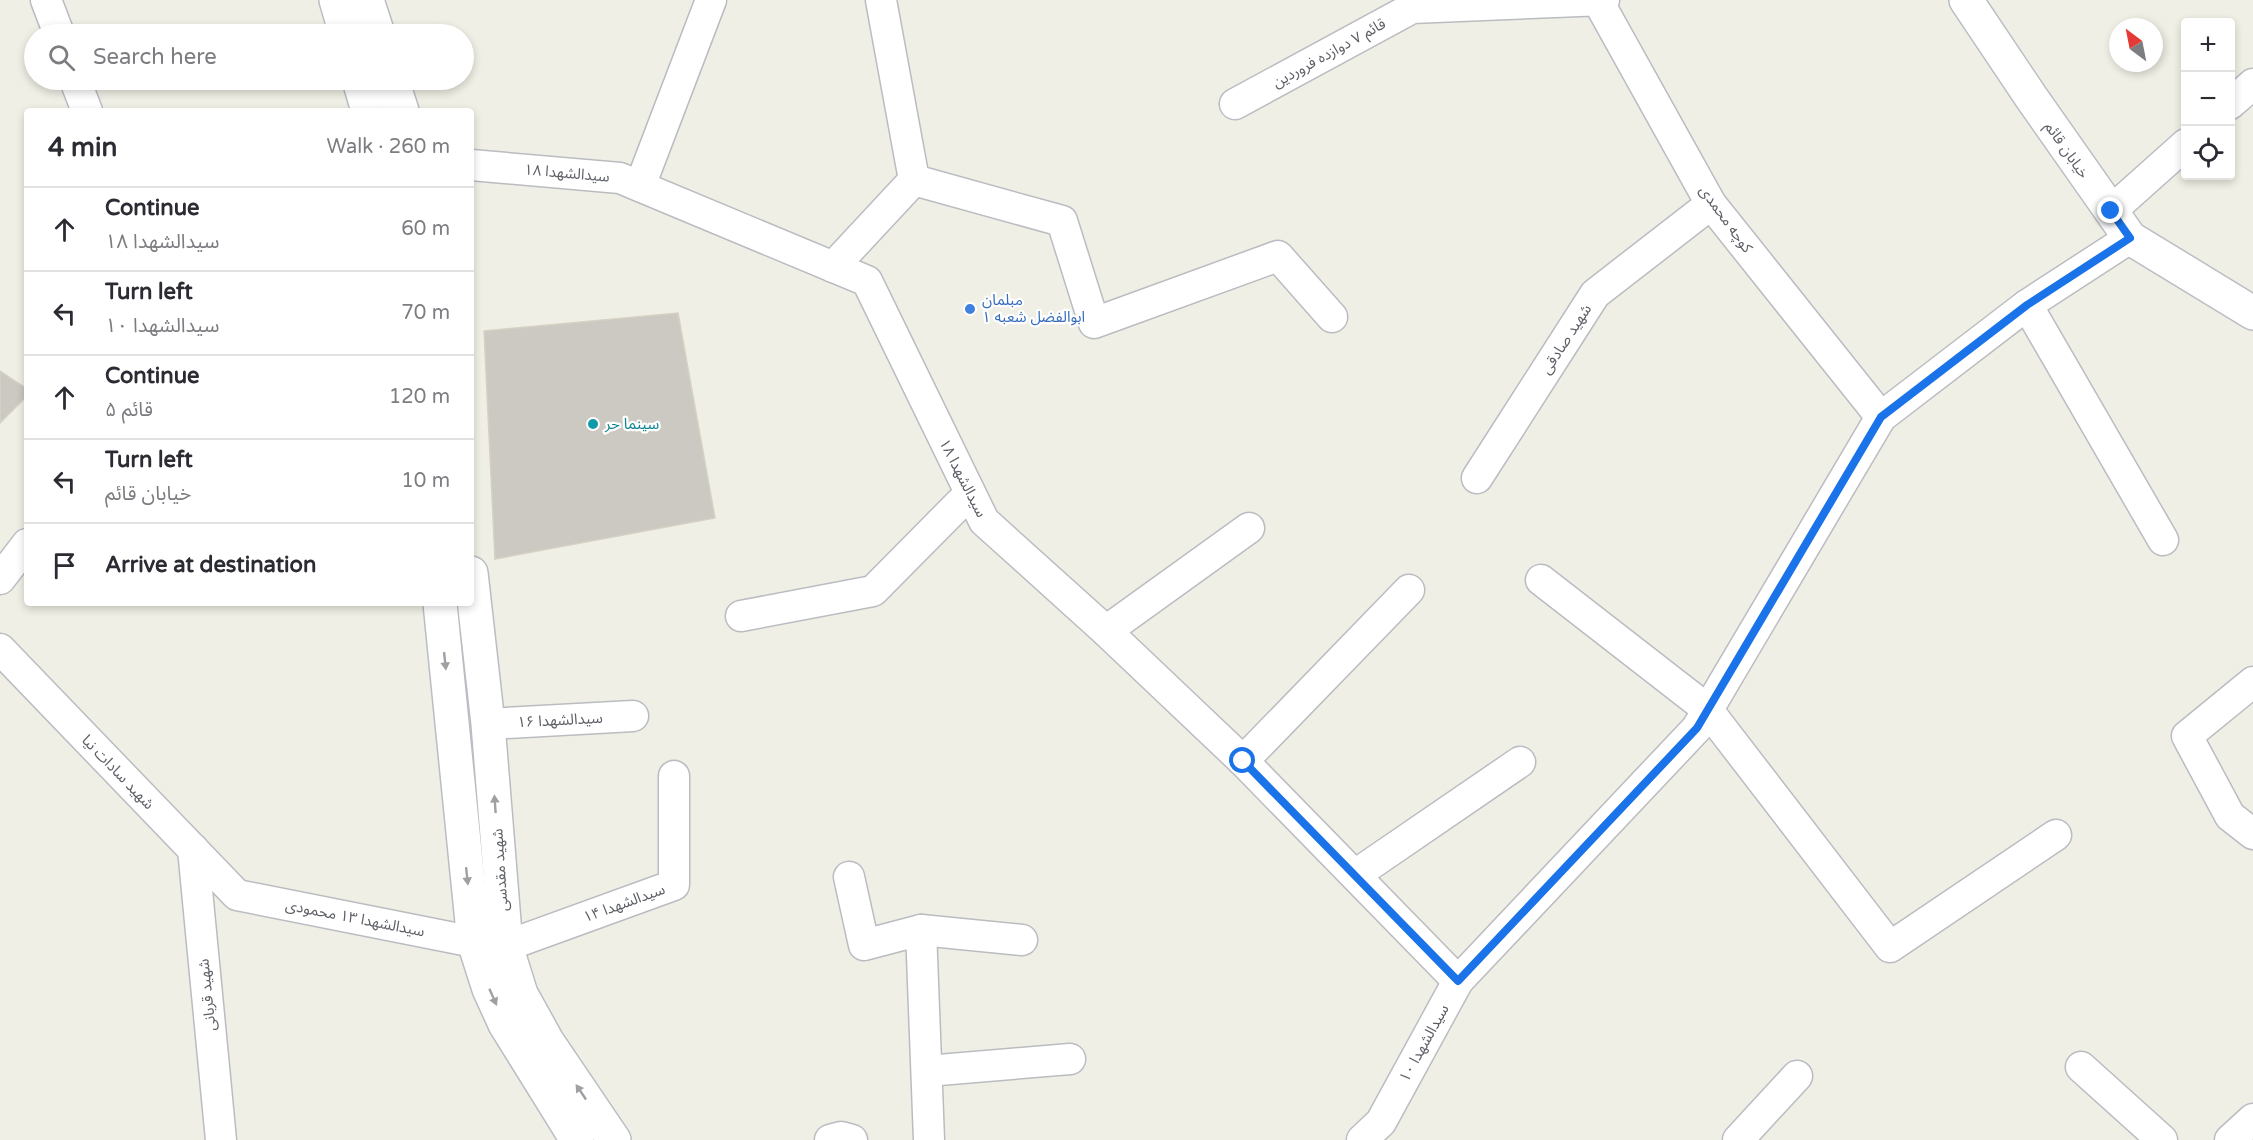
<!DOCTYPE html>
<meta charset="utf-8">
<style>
body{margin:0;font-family:"Varela Round","Noto Sans Arabic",sans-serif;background:#f7f7f7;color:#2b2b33}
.controls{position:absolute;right:18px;top:18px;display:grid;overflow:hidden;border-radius:6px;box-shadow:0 3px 9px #0003}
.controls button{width:54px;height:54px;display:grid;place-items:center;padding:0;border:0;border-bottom:2px solid #e1e1e2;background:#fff;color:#2b2b33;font:30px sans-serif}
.compass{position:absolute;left:2109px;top:18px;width:54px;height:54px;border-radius:50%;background:#fff;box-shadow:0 3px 9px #0003;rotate:328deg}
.stop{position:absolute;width:18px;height:18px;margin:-14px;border:4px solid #1a73e8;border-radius:50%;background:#fff}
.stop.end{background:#1a73e8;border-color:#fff;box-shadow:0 2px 6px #0008}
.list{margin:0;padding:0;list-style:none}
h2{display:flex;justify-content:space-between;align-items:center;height:78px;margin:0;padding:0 24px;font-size:26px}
h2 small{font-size:20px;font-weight:400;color:#7c7c81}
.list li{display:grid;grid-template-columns:39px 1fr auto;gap:18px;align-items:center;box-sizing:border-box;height:84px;padding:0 24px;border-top:2px solid #e1e1e2}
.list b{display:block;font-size:22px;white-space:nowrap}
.list p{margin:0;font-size:20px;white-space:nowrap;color:#7c7c81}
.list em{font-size:20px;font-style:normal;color:#7c7c81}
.icon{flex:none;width:33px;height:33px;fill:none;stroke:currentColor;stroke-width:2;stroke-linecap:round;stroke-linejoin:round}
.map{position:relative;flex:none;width:2253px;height:1140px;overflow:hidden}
.search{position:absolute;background:#fff;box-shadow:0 3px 9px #0003;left:24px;top:24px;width:450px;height:66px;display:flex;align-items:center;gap:15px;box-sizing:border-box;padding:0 21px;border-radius:33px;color:#7c7c81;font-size:22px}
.panel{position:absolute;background:#fff;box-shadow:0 3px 9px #0003;left:24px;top:108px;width:450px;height:498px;border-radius:6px}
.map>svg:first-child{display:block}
</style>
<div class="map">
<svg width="2253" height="1140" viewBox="0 0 2253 1140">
<rect width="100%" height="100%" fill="#f0efe5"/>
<g fill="#cbc9c2" stroke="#d5d1c3" stroke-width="1.5">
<polygon points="678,313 715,518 495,559 484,331"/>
<polygon points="0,371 27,389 27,396 0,423"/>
</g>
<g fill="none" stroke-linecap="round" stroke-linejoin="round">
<g stroke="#babcc1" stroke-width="33">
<g id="street">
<polyline points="46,0 59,34"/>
<polyline points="881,0 914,180"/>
<polyline points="1598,1 1711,204 1881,417"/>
<polyline points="75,80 87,111"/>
<polyline points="1235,104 1412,8 1604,0"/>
<polyline points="2230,104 2253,84"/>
<polyline points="471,165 620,178 867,281 984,521 1106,631 1243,761 1458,981"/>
<polyline points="640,186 711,0"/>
<polyline points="2111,211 2186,144"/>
<polyline points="833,267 914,180 1062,221 1094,323 1278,256 1332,317"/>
<polyline points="2027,305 2163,540"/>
<polyline points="1477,478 1595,294 1711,204"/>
<polyline points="0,579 27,544"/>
<polyline points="1541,580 1707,709 1890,947 2056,835"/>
<polyline points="741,616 873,591 970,493"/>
<polyline points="1106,631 1249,528"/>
<polyline points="0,649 237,895 474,942"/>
<polyline points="2253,682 2187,736 2230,816 2253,834"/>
<polyline points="488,724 633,716"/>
<polyline points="1243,761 1409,590"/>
<polyline points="193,849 221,1140"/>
<polyline points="1355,875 1520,762"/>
<polyline points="849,877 864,945 921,930 929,1140"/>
<polyline points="921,930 1022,940"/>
<polyline points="506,946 674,885 674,776"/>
<polyline points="2081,1067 2162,1140"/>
<polyline points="927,1071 1070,1059"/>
<polyline points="830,1140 841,1137 852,1140"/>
<polyline points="1362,1140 1381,1122 1458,981 1697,728 1881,417 2027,305 2130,238"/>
<polyline points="1738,1140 1797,1076"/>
<polyline points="2230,1140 2253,1119"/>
</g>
</g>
<g stroke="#babdc3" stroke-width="36">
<g id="secondary">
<polyline points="336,0 346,34"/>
<polyline points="367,0 378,34"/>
<polyline points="1966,0 2031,97 2130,238 2253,313"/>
<polyline points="359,80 368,111"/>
<polyline points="392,80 402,111"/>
<polyline points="471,573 488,724 506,946 521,994 547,1041 614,1140"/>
<polyline points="440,603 474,942 489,989 505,1024 577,1140"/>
</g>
</g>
<use href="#street" stroke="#fff" stroke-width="30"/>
<use href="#secondary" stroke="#fff" stroke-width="33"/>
</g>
<defs><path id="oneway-solid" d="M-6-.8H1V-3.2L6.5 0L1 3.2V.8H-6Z" transform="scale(1.5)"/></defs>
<g fill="#9ea0a3">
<use href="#oneway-solid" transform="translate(445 661) rotate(84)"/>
<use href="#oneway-solid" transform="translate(495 804) rotate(-94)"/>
<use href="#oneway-solid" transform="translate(467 876) rotate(84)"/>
<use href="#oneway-solid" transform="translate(493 997) rotate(66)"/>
<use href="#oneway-solid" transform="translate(581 1092) rotate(-124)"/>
</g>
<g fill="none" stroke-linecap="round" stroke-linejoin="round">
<polyline stroke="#1a73e8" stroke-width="8" points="1243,761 1458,981 1697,728 1881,417 2027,305 2130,238 2111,211"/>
</g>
<circle fill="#3f7fe0" stroke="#fff" stroke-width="2" cx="970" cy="309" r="6"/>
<circle fill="#0f9aa8" stroke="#fff" stroke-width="2" cx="593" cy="424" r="6"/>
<g text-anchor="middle" stroke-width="4.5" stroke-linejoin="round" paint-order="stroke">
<g font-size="15" fill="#5d6066" stroke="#fff">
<text transform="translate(1329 53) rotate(-29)" y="5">قائم ۷ دوازده فروردین</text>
<text transform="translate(2067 150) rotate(55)" y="5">خیابان قائم</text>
<text transform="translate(567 173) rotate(5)" y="5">سیدالشهدا ۱۸</text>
<text transform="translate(1726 219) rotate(54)" y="5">کوچه محمدی</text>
<text transform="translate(1566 339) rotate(-57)" y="5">شهید صادقی</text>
<text transform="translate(963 478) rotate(63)" y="5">سیدالشهدا ۱۸</text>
<text transform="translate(560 720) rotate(-3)" y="5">سیدالشهدا ۱۶</text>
<text transform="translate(118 772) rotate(46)" y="5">شهید سادات نیا</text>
<text transform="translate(500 870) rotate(-94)" y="5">شهید مقدسی</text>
<text transform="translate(624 903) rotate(-20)" y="5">سیدالشهدا ۱۴</text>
<text transform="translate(355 918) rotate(11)" y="5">سیدالشهدا ۱۳ محمودی</text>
<text transform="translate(207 995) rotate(-96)" y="5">شهید قربانی</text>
<text transform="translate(1424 1043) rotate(-61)" y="5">سیدالشهدا ۱۰</text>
</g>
<g font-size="15" fill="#366cbe" stroke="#fff" text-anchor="start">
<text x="982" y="305">مبلمان<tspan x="982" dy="17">ابوالفضل شعبه ۱</tspan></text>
</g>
<g font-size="15" fill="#0d838f" stroke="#fff" text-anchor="start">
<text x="605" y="429">سینما حر</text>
</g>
</g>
</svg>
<div class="controls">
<button>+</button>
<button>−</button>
<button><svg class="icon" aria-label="locate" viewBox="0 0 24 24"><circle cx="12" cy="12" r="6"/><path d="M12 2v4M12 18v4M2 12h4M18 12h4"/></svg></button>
</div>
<svg class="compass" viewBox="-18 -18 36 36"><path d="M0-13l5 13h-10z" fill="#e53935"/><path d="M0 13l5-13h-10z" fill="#7c7c81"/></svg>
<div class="stop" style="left:1243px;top:761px"></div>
<div class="stop end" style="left:2111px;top:211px"></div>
<div class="search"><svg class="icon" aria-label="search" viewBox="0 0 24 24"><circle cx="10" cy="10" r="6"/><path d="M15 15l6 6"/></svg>Search here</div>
<section class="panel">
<h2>4 min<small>Walk · 260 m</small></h2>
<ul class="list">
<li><svg class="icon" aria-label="ahead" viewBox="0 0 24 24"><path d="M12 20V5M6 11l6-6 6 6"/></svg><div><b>Continue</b><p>سیدالشهدا ۱۸</p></div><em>60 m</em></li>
<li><svg class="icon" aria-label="left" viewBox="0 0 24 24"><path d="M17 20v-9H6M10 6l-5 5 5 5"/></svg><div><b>Turn left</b><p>سیدالشهدا ۱۰</p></div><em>70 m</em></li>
<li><svg class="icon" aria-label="ahead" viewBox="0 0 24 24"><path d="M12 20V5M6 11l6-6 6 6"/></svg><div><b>Continue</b><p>قائم ۵</p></div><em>120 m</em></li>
<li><svg class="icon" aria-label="left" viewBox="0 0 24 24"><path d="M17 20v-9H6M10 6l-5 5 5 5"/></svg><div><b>Turn left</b><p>خیابان قائم</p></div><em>10 m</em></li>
<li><svg class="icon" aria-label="arrive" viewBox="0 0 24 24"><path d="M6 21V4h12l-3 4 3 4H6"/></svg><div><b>Arrive at destination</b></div></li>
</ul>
</section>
</div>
